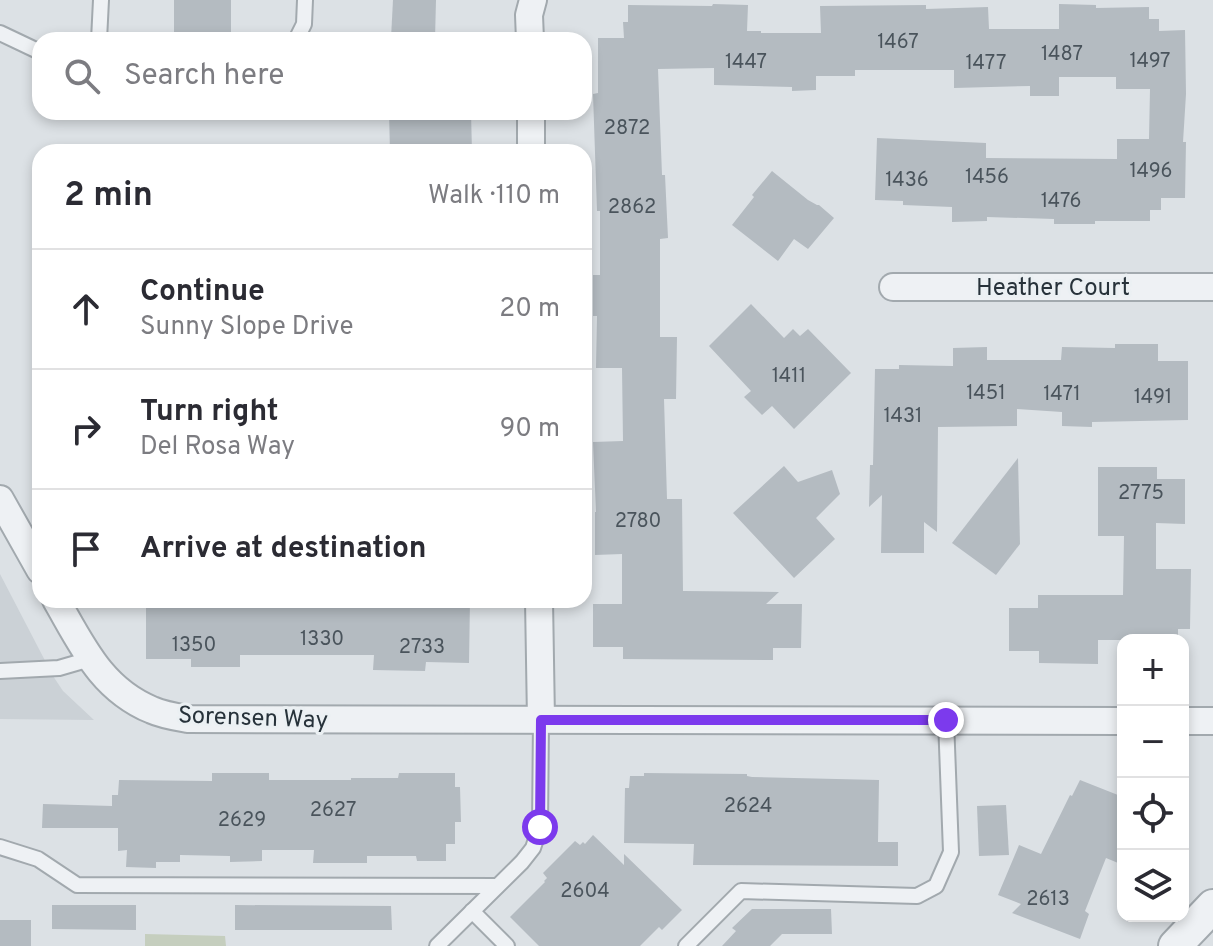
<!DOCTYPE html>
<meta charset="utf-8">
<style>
body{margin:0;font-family:Overpass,sans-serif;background:#f2f2f3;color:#2b2b33}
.controls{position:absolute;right:24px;bottom:24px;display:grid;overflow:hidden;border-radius:16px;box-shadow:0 4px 12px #0003}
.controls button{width:72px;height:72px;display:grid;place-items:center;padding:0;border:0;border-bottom:2px solid #e1e1e2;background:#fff;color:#2b2b33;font:40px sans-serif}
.stop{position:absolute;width:24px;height:24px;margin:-18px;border:6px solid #7c3aed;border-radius:50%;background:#fff}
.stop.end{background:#7c3aed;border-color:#fff;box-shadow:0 2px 8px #0008}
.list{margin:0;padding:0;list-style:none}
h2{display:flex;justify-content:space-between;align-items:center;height:104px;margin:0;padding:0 32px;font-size:34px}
h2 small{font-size:26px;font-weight:400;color:#7c7c81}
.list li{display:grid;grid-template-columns:52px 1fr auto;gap:24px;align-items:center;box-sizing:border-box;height:120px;padding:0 32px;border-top:2px solid #e1e1e2}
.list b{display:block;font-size:30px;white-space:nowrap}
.list p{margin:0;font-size:26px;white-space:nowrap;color:#7c7c81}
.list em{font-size:26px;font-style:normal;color:#7c7c81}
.icon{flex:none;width:44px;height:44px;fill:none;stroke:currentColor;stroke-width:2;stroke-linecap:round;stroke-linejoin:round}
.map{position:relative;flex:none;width:1213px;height:946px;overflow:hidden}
.search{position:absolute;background:#fff;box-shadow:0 4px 12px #0003;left:32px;top:32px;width:560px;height:88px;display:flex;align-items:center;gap:20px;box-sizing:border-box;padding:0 28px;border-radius:24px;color:#7c7c81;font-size:30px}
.panel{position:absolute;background:#fff;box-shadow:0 4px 12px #0003;left:32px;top:144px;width:560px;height:464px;border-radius:24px}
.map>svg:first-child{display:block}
</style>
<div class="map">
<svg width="1213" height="946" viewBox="0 0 1213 946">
<rect width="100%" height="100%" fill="#dce1e5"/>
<polygon fill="#cbd1d6" points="0,574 53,676 63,691 94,720 0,719"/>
<polygon fill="#c5cebe" points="145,934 225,936 226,946 145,946"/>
<g fill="#b4bbc1">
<rect x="174" y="0" width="57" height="37"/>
<polygon points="393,0 436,0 435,39 391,38"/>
<polygon points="713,4 748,5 747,31 761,31 761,33 821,33 820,6 926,5 926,9 988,7 989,29 1059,29 1059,4 1096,5 1096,8 1149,7 1149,19 1159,19 1159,31 1185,30 1186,94 1183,142 1186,142 1185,198 1161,198 1161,210 1150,210 1150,221 1095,221 1095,224 1054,224 1054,219 987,217 987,221 952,222 952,207 903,205 903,201 875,200 877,138 986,143 986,158 1117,159 1117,139 1149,139 1150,89 1116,89 1116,77 1059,77 1059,96 1030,96 1030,86 954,88 954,70 855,70 855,76 816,76 816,90 792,91 792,87 714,85 714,68 658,69 662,175 665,175 668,238 660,239 660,337 677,337 676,399 664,399 667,499 682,499 683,591 779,592 766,604 802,604 801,648 773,648 773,660 623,659 623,647 593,647 593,604 622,604 622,554 595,555 595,512 596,512 593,442 623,441 622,368 596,368 597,316 593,316 593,275 600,275 600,211 597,211 593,94 598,93 598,38 624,38 623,22 628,22 628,5 712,6"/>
<polygon points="389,112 471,112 472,152 390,152"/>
<polygon points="772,171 808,200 817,205 819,205 834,218 808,249 794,239 778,261 732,225 754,197 752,195"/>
<polygon points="751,304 784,338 793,329 800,336 808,329 851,373 794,429 772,406 762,415 744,397 751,391 709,346"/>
<polygon points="1115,344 1158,344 1158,361 1188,361 1188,420 1092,422 1092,427 1062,426 1062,412 1017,409 1017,426 938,427 937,532 924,522 924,553 881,553 882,495 869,507 870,465 873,465 875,369 899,369 899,365 953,366 953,348 987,347 987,360 1061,360 1062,347 1115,348"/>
<polygon points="1018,458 1020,544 996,575 952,543"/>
<polygon points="784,466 798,482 832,470 840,494 816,518 835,539 794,578 733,513"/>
<polygon points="1098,467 1157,467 1157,479 1185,479 1185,524 1156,523 1156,569 1191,569 1190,629 1178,629 1178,640 1098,640 1098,664 1039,663 1039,651 1009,651 1009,608 1038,608 1038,595 1123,595 1124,536 1098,536"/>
<polygon points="146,600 470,600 469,663 426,662 425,671 373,670 374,655 240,655 240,667 191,667 191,659 146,659"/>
<polygon points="212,773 269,773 269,780 351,780 351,778 398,778 399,773 455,773 455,787 460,787 461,822 455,822 455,844 446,844 446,861 417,861 416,856 367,856 367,863 313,863 314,850 262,850 262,861 230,862 230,856 180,855 180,862 156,862 156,868 126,867 127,850 118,851 118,828 42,828 43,804 112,806 112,795 118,795 119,780 212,781"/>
<polygon points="644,773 747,774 747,776 752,777 879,780 878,842 898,842 898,866 693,865 694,844 624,843 625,788 629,788 630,776 644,776"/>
<polygon points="1080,780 1123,797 1123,865 1106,858 1085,911 1089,914 1080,939 1012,913 1021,904 998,895 1019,845 1041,854 1070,795 1072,796"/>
<polygon points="1006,805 1009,855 979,856 977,806"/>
<polygon points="593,835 624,865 624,854 682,910 662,930 659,927 640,946 539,946 510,917 545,882 544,881 547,878 543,873 575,841 580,845 583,842 585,844"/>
<polygon points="52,905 136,905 136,930 52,929"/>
<polygon points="235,905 391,906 392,930 235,930"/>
<polygon points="752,909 831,909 832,934 782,934 770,946 722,946 736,931 732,928"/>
<rect x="0" y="920" width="31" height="26"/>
</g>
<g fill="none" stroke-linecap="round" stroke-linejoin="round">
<g stroke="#a2a9ae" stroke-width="18">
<g id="service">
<polyline points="0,33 40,52"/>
<polyline points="99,40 101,0"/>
<polyline points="296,40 304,24 305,0"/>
<polyline points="0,671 59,668 90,659"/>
<polyline points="0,847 38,859 77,885 497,886"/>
<polyline points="472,911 507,946"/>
<polyline points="437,946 522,862 533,848 540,827 541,720"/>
<polyline points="686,946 741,891 917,896 936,886 951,852 946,720"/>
</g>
</g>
<g stroke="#a2a9ae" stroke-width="30">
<g id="minor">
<polyline points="530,40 529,15 533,0"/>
<polyline points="531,112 531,152"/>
<polyline points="893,287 1213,287"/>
<polyline points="0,499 40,570"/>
<path d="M56 600C82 645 101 689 152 710 163 715 176 717 188 719L1123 721"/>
<polyline points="539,600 541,720"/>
<polyline points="1183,721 1213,721"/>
</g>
</g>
<g stroke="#a2a9ae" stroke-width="36">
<polyline id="tertiary" points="1175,946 1213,906"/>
</g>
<use href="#service" stroke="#eef1f4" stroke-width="14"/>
<use href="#minor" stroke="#eef1f4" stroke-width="26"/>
<use href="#tertiary" stroke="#eef1f4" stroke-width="32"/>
</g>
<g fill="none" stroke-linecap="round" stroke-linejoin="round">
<polyline stroke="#7c3aed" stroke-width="10" points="540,827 541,720 946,720"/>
</g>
<g text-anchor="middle" stroke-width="6" stroke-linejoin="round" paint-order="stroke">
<g font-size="20" fill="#4a545c">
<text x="898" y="48">1467</text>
<text x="1062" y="60">1487</text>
<text x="1150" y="67">1497</text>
<text x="746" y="68">1447</text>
<text x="986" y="69">1477</text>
<text x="627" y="134">2872</text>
<text x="1151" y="177">1496</text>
<text x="987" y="183">1456</text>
<text x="907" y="186">1436</text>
<text x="1061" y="207">1476</text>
<text x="632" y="213">2862</text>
<text x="789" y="382">1411</text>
<text x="986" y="399">1451</text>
<text x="1062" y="400">1471</text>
<text x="1153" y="403">1491</text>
<text x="903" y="422">1431</text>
<text x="1141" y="499">2775</text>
<text x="638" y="527">2780</text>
<text x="322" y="645">1330</text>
<text x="194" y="651">1350</text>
<text x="422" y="653">2733</text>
<text x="748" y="812">2624</text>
<text x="333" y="816">2627</text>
<text x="242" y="826">2629</text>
<text x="585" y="897">2604</text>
<text x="1048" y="905">2613</text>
</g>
<g font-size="24" fill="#27323a" stroke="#ebf0f3">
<text x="1053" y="295">Heather Court</text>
<text transform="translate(253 717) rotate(2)" y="8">Sorensen Way</text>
</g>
</g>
</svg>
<div class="controls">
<button>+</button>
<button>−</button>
<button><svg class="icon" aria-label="locate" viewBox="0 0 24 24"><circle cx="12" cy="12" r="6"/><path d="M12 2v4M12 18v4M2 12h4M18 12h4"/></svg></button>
<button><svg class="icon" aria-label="layers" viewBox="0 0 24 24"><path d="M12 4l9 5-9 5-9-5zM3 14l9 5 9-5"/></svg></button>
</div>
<div class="stop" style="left:540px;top:827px"></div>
<div class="stop end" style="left:946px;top:720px"></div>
<div class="search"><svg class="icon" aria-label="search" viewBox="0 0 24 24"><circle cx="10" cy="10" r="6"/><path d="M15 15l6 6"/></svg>Search here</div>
<section class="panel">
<h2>2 min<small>Walk · 110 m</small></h2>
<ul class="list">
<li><svg class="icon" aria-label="ahead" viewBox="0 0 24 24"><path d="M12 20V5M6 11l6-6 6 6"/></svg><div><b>Continue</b><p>Sunny Slope Drive</p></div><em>20 m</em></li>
<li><svg class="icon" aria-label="right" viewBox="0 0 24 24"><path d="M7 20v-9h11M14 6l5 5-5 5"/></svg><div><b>Turn right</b><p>Del Rosa Way</p></div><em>90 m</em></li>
<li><svg class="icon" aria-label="arrive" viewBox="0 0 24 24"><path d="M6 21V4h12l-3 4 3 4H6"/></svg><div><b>Arrive at destination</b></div></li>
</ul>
</section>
</div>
